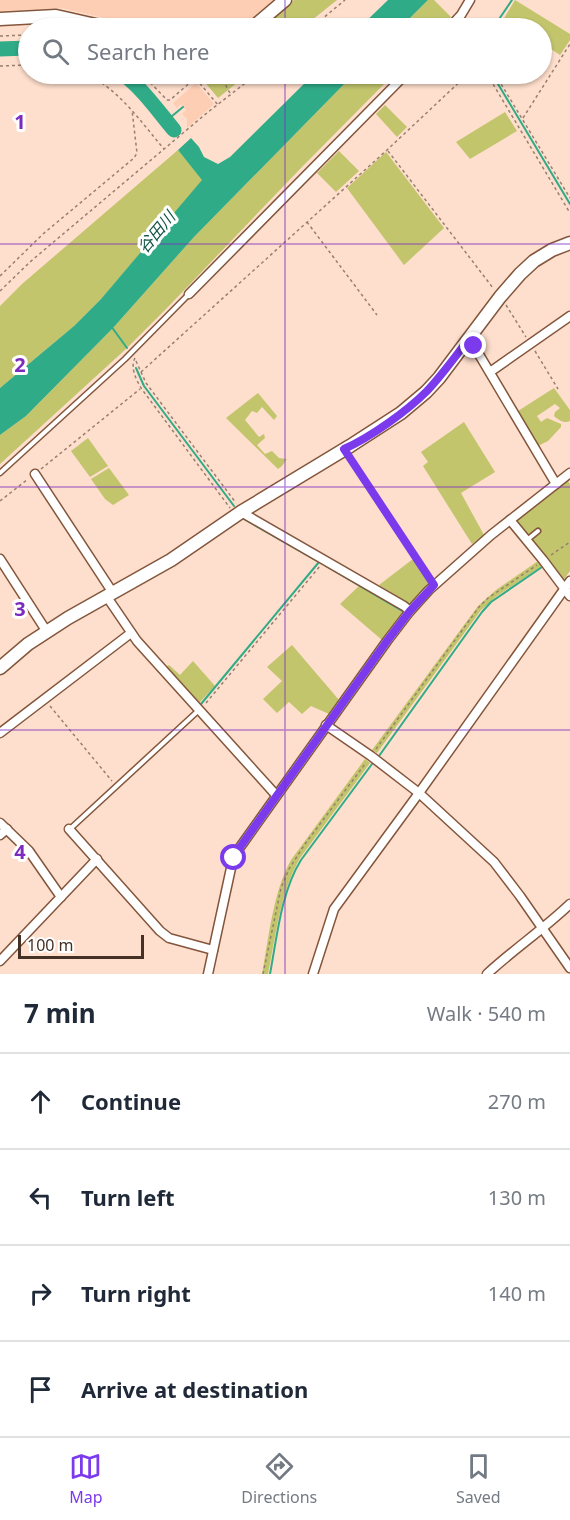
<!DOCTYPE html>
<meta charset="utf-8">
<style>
body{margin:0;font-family:"Noto Sans","Noto Sans JP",sans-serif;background:#f2f2f3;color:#1f2937}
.scale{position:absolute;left:18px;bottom:15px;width:126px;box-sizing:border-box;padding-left:6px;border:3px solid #453025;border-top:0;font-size:16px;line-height:21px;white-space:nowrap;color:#453025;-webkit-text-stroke:4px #fff;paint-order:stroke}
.stop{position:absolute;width:18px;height:18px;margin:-14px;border:4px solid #7c3aed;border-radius:50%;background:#fff}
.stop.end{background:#7c3aed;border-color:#fff;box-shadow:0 2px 6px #0008}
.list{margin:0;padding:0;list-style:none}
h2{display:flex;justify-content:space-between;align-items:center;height:78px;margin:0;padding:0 24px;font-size:26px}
h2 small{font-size:20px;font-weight:400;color:#747a83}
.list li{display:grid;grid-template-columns:39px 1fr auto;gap:18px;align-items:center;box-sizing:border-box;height:96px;padding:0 24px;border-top:2px solid #e0e1e3}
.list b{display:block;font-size:22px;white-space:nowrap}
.list em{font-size:20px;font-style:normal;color:#747a83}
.icon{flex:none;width:33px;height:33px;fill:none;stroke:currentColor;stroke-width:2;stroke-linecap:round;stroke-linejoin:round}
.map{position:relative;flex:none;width:570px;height:974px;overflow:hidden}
.search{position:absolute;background:#fff;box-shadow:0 2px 4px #0004;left:18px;right:18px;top:18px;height:66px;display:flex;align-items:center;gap:15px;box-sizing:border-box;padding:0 21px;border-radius:33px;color:#747a83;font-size:22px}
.sheet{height:462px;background:#fff}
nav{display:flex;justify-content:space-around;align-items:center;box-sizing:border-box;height:84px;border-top:2px solid #e0e1e3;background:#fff;font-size:16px;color:#747a83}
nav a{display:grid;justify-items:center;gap:3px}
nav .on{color:#7c3aed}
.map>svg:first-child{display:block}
</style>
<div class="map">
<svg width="570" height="974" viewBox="0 0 570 974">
<rect width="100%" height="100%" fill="#fedecc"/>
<g fill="#feceb4">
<polygon points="0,0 274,0 239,28 149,28 61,8 0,11"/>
<polygon points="196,83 214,104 187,128 187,119 182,114 186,110 181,104 177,108 173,103"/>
</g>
<g fill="#c2c56c">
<polygon points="294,0 337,0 302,28 260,28"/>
<polygon points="428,0 434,0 451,17 439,28 400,28"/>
<polygon points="515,0 570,34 570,40 560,55 542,43 542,28 517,28 503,20"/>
<polygon points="198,74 248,74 218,98"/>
<polygon points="354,74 394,74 301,168 168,307 127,348 0,464 0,435 26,416 113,328 194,237"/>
<polygon points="385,105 407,127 397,137 376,114"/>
<polygon points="505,112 517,131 470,159 456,142"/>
<polygon points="178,150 203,180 101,299 74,326 0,388 0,306 22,284"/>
<polygon points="339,151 359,171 336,192 317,173"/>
<polygon points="386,152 444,228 404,265 347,188"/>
<path d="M554 388 570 410V421C564 424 559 420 554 416L555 412 560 408 555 404 537 416 541 422 547 418 561 424V427L548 441 538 446 518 411Z"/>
<polygon points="258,393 277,416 274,420 262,407 257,413 252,411 245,420 259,437 264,434 265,438 257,445 265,454 272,451 279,458 287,459 282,466 278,469 226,418"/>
<polygon points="464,422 495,472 461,493 484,535 472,544 423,466 428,462 421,452"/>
<polygon points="88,438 108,466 90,477 71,451"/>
<polygon points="109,468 129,495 113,505 105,499 91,479"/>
<polygon points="568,481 570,484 570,571 564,579 517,522 518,520"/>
<polygon points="413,559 430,583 413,602 408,603 379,585"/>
<polygon points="538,561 542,566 497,596 481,610 377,753 372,750 478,606 496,590"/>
<polygon points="359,586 404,613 382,640 340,604"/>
<polygon points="292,645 339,700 329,714 311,706 302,714 289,702 277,713 263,699 282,681 267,667"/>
<polygon points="193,661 215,686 199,703 166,667 169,665 180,675"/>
<path d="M365 759 370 763 300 858C280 893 276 935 268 974H262C269 937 273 892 291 860Z"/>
</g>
<g fill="#30ab88">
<polygon points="388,0 428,0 400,28 359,28"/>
<polygon points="314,74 354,74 194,237 113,328 26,416 0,435 0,388 74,326 101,299 202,180 178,150 191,138 199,147 204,157 218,164 230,157"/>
</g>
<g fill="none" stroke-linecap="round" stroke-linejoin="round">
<g stroke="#30ab88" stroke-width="2">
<polyline points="493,28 512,0"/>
<polyline points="492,74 570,204"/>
<polyline points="166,121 183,107"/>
<polyline points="111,326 127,348"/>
<polyline points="136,368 144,386 234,506"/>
<polyline points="326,566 404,612"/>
<polyline points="201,704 319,562 244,519"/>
<polyline points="379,756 482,612 491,602 542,567"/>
<path d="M270 974C277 937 281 892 301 860L372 764"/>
</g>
<g stroke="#30ab88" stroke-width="15">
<polyline points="0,49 28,48"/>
<path d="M123 74C143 89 158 111 174 130"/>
</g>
<g stroke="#83563c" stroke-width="7">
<g id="lane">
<polyline points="0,473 125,359 189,294"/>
<polyline points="527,540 538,531"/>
<polyline points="70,829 199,710"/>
</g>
</g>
<g stroke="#83563c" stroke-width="11">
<g id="street">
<polyline points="449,28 461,15 470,0"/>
<polyline points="189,294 406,74"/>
<polyline points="468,340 474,346 556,484"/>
<polyline points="490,372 570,316"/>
<polyline points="35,474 113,593"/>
<polyline points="241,512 404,606 410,611"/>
<polyline points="510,520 543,560 570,596"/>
<polyline points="0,559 47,632"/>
<polyline points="107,597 137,641 276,795"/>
<polyline points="326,725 371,756 419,793 494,862 520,896 570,968"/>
<polyline points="0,733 131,633"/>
<polyline points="0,823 29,851 61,897"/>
<polyline points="69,829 160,931 169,938 213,950"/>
<polyline points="0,835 7,829"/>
<polyline points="0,961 97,859"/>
<polyline points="208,974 231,868 238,850 387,641 410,611 429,590 491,535 570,473"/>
<polyline points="313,974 334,909 419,793 570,581"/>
<path d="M487 974C514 949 544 929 570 904"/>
</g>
</g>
<g stroke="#83563c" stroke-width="15">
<g id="secondary">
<polyline points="0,19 56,16 109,28"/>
<polyline points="252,28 285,0"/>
<polyline points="0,668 28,644 68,618 171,560 241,512 350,446 401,413 426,392 439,378 500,297 520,274 534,261 552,250 570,243"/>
</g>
</g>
<g stroke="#987f70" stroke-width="1.5" stroke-dasharray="3 3" stroke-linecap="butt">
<polyline points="467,21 468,28"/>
<polyline points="311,28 345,0"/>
<polyline points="0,36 28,35"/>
<polyline points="0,66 28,65"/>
<path d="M86 74C120 90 140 121 164 149"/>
<polyline points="142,74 167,100 170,100 193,80 197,80 218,105"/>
<polyline points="221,74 228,90 231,94"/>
<polyline points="487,74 570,213"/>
<polyline points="495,74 570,198"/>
<polyline points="523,118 570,44"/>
<polyline points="388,151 493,288"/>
<polyline points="307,222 377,315"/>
<polyline points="0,276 43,234 134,158 137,153 132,110"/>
<polyline points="0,291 30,262 50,245 208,112 257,74"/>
<polyline points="506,305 526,337"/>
<polyline points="535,351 558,389"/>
<path d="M135 358C130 368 136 379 141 388L230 508"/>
<polyline points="136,361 146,383 236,503"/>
<polyline points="141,372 387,150 468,74"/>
<polyline points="351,458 429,577"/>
<polyline points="41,469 140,389"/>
<polyline points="0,501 28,479"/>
<polyline points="551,555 570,542"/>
<polyline points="206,703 320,566"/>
<polyline points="50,706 112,781"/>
<polyline points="376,749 479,607 488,598 537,565"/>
<polyline points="263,974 281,888 289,869 305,844 365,764"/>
</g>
<use href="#lane" stroke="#fff" stroke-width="4"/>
<use href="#street" stroke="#fff" stroke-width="8"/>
<use href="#secondary" stroke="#fff" stroke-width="12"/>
</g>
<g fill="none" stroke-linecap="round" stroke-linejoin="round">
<path stroke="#7c3aed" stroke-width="8" d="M234 858 238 850 387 641 410 611 434 585 344 449C371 437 407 411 427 391 442 375 455 357 468 340L474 346"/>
</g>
<path fill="none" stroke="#7b2cbf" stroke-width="1.5" stroke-opacity="0.55" d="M285 0V28M285 74V974M0 244H570M0 487H570M0 730H570"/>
<g text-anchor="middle" stroke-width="6" stroke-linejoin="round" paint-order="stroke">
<g font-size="16" font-style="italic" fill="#135442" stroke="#fff">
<text transform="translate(156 232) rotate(-50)" y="6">谷田川</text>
</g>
</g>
<g font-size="20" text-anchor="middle" font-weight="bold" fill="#7b2cbf" stroke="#fff" stroke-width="6" stroke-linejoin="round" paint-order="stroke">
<text x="20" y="129">1</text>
<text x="20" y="372">2</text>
<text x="20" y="616">3</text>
<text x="20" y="859">4</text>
</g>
</svg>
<div class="scale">100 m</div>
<div class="stop" style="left:234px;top:858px"></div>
<div class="stop end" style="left:474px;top:346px"></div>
<div class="search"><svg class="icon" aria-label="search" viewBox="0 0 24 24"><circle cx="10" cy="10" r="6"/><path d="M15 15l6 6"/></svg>Search here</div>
</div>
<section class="sheet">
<h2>7 min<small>Walk · 540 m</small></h2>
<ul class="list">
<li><svg class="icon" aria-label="ahead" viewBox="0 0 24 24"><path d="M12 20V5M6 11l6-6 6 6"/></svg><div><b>Continue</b></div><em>270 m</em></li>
<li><svg class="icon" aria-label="left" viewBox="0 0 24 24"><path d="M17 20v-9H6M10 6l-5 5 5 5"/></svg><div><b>Turn left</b></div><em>130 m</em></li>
<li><svg class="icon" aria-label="right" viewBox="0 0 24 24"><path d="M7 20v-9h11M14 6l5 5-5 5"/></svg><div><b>Turn right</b></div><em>140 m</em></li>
<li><svg class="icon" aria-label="arrive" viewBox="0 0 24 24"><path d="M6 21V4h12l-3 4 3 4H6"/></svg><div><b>Arrive at destination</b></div></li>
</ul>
</section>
<nav>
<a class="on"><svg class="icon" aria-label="map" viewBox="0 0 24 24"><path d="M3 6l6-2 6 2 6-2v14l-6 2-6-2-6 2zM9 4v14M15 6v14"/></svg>Map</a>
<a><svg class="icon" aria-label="directions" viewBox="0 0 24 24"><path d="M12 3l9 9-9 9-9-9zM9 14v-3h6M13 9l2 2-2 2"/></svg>Directions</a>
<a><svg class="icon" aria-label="saved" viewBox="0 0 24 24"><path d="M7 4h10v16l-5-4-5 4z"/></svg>Saved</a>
</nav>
